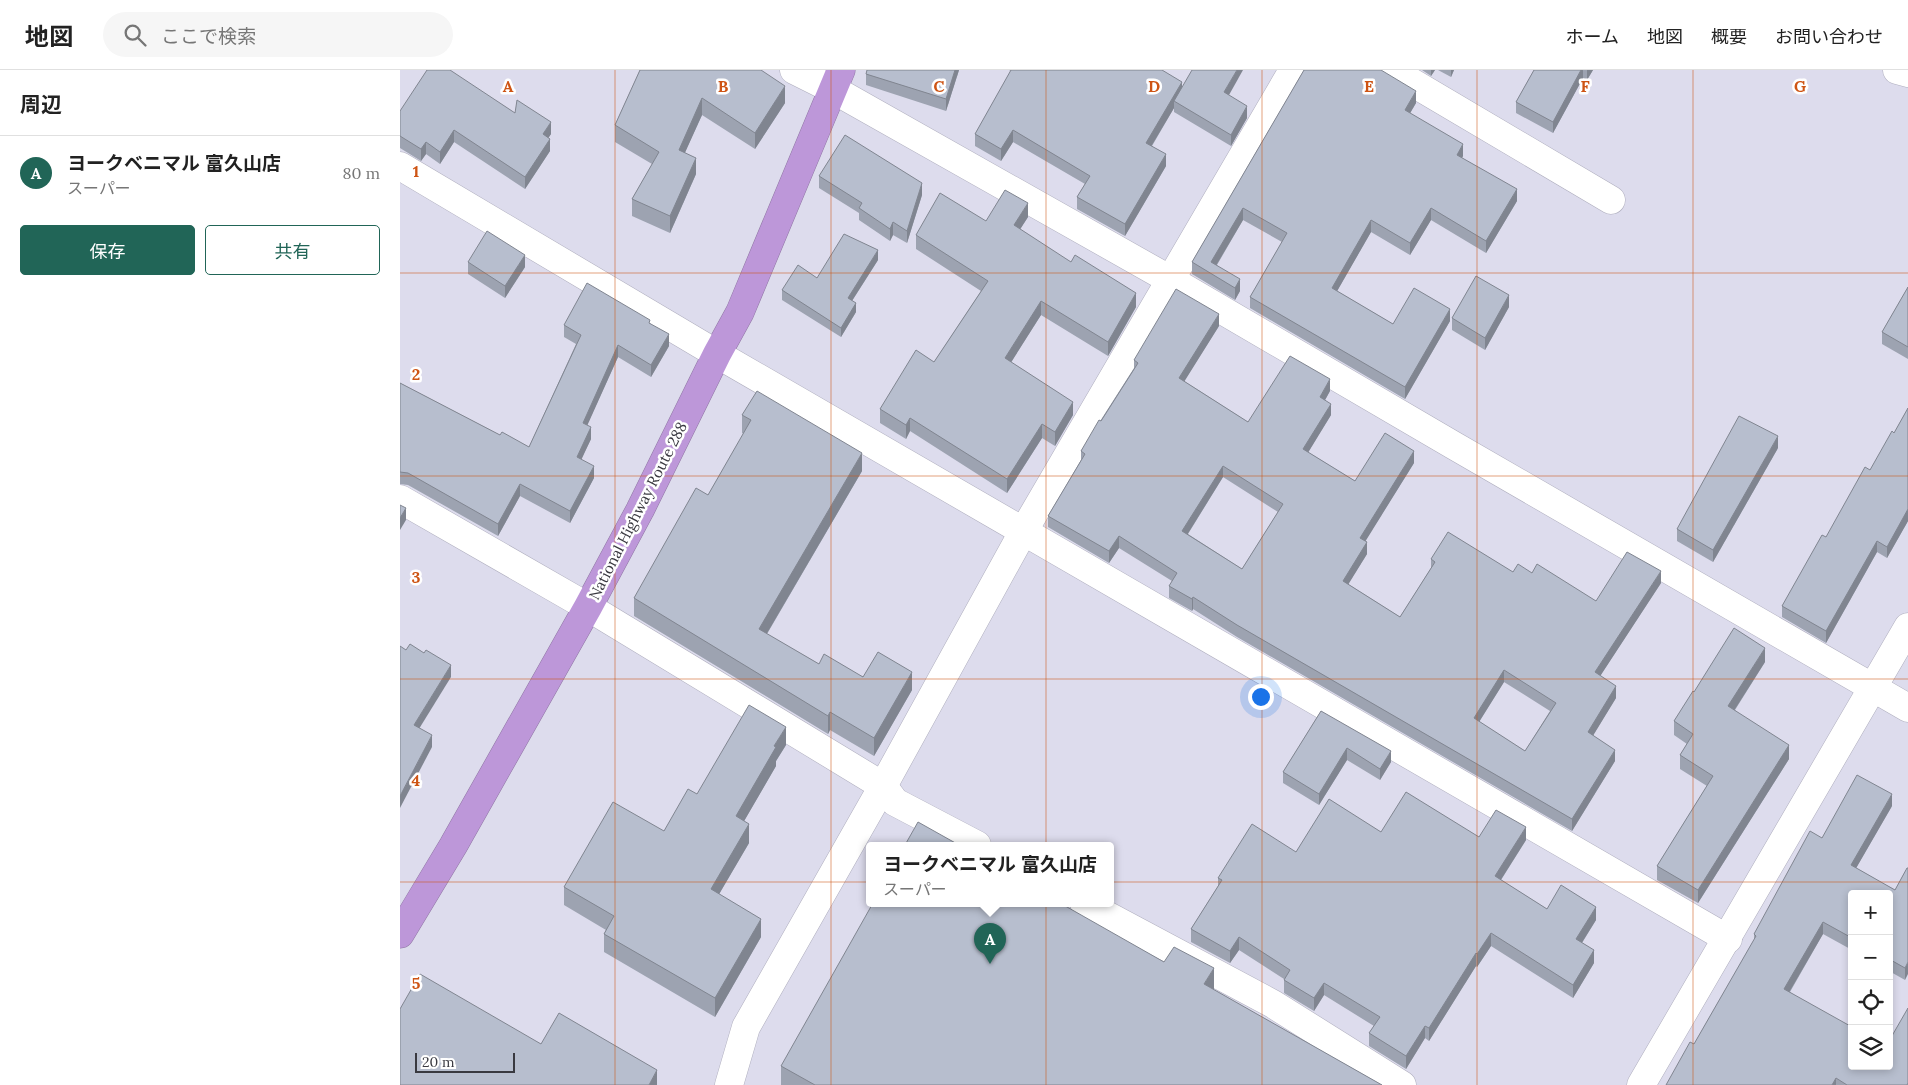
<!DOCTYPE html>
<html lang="ja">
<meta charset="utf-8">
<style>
body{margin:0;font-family:Lora,"Noto Sans JP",serif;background:#f6f6f6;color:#222}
.controls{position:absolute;right:15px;bottom:15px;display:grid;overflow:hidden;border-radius:5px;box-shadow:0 2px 8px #0003}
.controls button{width:45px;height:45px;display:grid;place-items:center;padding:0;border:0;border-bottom:1px solid #e0e0e0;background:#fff;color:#222;font:25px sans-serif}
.scale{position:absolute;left:15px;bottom:12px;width:100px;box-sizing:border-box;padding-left:5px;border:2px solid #393940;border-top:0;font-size:14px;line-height:18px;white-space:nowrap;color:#393940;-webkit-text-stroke:4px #fff;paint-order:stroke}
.you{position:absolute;left:860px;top:626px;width:18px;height:18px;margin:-12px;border:4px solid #fff;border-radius:50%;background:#1a73e8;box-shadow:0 0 0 8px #1a73e833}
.badge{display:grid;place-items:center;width:32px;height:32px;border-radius:50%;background:#216557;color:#fff;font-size:16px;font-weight:700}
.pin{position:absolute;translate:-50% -41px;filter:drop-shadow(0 1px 2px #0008)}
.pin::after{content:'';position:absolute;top:26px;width:18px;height:15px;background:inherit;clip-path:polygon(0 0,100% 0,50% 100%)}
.popup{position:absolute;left:466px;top:772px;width:248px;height:65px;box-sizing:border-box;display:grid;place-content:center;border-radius:5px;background:#fff;filter:drop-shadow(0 1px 4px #0005);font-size:16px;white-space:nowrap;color:#767676}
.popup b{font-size:19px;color:#222}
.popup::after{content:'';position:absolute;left:50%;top:100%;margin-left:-10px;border:10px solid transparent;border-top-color:#fff}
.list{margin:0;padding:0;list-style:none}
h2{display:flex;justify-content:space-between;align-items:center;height:65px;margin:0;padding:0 20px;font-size:21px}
h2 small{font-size:16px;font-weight:400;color:#767676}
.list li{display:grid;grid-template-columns:32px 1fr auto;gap:15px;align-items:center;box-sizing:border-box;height:75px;padding:0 20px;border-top:1px solid #e0e0e0}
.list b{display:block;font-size:19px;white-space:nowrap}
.list p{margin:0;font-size:16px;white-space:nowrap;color:#767676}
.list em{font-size:16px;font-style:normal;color:#767676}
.actions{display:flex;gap:10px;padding:15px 20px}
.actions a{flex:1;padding:11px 0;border:1px solid #216557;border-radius:5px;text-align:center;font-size:18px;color:#216557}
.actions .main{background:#216557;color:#fff}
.icon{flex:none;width:28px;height:28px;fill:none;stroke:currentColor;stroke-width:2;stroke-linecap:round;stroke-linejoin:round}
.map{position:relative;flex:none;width:1508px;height:1015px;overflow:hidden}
header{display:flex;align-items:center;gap:30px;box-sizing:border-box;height:70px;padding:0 25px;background:#fff;border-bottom:1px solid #e0e0e0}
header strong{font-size:24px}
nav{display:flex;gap:28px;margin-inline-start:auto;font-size:18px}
.search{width:350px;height:45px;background:#f6f6f6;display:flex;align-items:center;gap:12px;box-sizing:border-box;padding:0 18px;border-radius:28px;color:#767676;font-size:19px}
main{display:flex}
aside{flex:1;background:#fff}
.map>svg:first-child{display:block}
</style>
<header>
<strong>地図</strong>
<div class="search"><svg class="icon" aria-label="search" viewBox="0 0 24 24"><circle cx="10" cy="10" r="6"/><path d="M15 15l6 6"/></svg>ここで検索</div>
<nav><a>ホーム</a><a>地図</a><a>概要</a><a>お問い合わせ</a></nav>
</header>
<main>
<aside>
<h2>周辺<small></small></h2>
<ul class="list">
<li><span class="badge">A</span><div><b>ヨークベニマル 富久山店</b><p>スーパー</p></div><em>80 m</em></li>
</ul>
<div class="actions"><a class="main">保存</a><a>共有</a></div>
</aside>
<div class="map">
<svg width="1508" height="1015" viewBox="0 0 1508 1015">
<rect width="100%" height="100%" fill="#dddced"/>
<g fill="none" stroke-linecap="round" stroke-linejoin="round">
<g stroke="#afaebe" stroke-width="29">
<g id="minor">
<polyline points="394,0 434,20 769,209 1053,375 1508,638"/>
<polyline points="991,0 1211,130"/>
<polyline points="1497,0 1508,3"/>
<polyline points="0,96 317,284 1328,869"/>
<polyline points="0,429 188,537 483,716 495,732 577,775"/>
<polyline points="684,833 873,934 1002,1015"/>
<polyline points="329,1015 346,957 483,716 623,462 893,0"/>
<polyline points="1241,1015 1508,557"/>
</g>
</g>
<g stroke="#8f76a3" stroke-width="29">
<polyline id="highway" points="0,864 53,776 188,537 240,440 317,284 340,242 441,0"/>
</g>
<use href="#minor" stroke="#fff" stroke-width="28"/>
<use href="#highway" stroke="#bd97d9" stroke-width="28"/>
</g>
<g fill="#9da3b1" fill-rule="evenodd">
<polygon points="240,0 385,33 355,79 302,45 285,82 296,104 270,163 232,146 232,129 252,94 215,72 215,55"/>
<polygon points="559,0 546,41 466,15 466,4"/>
<polygon points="609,0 762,0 782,17 829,25 847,48 831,76 774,42 774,38 752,76 766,96 725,166 677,139 677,127 685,114 613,72 601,91 575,76 575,64 611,1"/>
<polygon points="904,0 1016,33 1010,43 1063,86 1062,88 1117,131 1086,183 1031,150 1010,185 971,162 937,221 993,254 1050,251 1005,329 850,238 850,227 882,172 843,150 817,195 840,221 835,230 792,204 792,192"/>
<polygon points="1022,0 1035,0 1031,6"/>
<polygon points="1038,0 1054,0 1051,7"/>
<polygon points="1134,0 1193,0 1187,10 1183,8 1153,63 1116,43 1116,32"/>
<polygon points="0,41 115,43 151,64 148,68 150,81 125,119 54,72 40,94 26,84 21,91 0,78"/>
<polygon points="419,106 522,125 507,173 493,165 490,171 459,150 459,143 419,118"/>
<polygon points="628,147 620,159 736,237 708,286 641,245 611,292 673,345 655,376 642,368 607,423 510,361 506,369 480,353 480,339 534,292 581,221 516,179 516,165"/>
<polygon points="478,190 452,231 456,242 441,267 382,230 382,220 417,208"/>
<polygon points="68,192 125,197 105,228 68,204"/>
<polygon points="1508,217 1508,289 1482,274 1482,262"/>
<polygon points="1109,237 1085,280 1052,260 1052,248"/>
<polygon points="250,253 269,276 251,307 218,287 187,355 191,369 181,389 194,408 170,453 120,426 98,466 8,415 0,414 0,313 100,365 129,377 176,274 164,267 164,255"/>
<path d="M819 256 784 311 848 352 930 321 925 330 931 345 908 382 955 411 1014 393 965 471 967 484 948 514 1000 547 1031 498V489L1113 502 1132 503 1196 531 1261 513 1200 606 1216 628 1193 665 1215 691 1172 761 837 567 793 539 792 541 769 528V516L772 511 719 478 709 493 648 457V446L681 390V381L734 298V290ZM823 407 878 442 842 499 788 464ZM1104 612 1150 641 1125 681 1079 652Z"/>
<polygon points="1508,338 1508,451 1487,488 1477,482 1426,573 1382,547 1382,536 1494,363"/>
<polygon points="342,345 462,401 367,564 419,594 512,620 474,686 430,660 428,664 234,546 234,528 308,425 344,364 342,363"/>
<polygon points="1378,378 1313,492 1277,471 1277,459"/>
<polygon points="1365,592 1335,640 1389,689 1298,833 1257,810 1257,796 1307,716 1280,699 1280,685 1287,674 1274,665 1274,651 1294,622"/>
<polygon points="921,641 991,692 980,710 947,690 919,735 883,713 883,702"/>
<polygon points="386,675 376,691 376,696 344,751 349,773 319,824 361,867 315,947 204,882 204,864 206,860 164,835 164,817 264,761 297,724"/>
<polygon points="1492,736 1456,798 1495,820 1507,798 1505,910 1489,901 1489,824 1452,824 1452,880 1423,864 1390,922 1489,996 1508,1015 1266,1015 1294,974 1354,870 1354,864 1422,768"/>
<polygon points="981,762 1126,770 1101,810 1147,839 1196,850 1182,873 1194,893 1173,928 1091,876 1077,897 1076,896 1029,971 1025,968 1006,999 969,976 969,963 974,956 924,925 914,941 884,923 884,909 839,880 830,893 791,872 791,859 818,816 818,808 896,782"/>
<polygon points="814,920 982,1015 381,1015 381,996"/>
</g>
<g fill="#808590">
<polygon points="555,0 559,0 546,41 546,29"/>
<polygon points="837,0 843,0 824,34 824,22"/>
<polygon points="1031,0 1035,0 1031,6"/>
<polygon points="1051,0 1054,0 1051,7"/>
<polygon points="1181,0 1183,0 1183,8 1153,63 1153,52"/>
<polygon points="1187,0 1193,0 1187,10"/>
<polygon points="782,12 782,24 774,31 774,38 746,85 746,73"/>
<polygon points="385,16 385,33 355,79 355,63"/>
<polygon points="1016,21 1016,33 1005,52 1005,40"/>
<polygon points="302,28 302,45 279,96 279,80"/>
<polygon points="847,36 847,48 831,76 831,65"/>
<polygon points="151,52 151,64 143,76 143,64"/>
<polygon points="54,60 54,72 40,94 40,82"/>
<polygon points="613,60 613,72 601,91 601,79"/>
<polygon points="150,69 150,81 125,119 125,107"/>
<polygon points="26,72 26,84 21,91 21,79"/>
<polygon points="1063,74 1063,86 1057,96 1057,85"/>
<polygon points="766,84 766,96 725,166 725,154"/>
<polygon points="296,88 296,104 270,163 270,146"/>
<polygon points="522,113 522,125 507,173 507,161"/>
<polygon points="1117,119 1117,131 1086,183 1086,171"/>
<polygon points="628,133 628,147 614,169 614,155"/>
<polygon points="843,138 843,150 811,204 811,192"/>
<polygon points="1031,138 1031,150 1010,185 1010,173"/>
<polygon points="971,150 971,162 932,230 932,218"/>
<polygon points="493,152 493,165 490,171 490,159"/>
<polygon points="478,180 478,190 448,237 448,228"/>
<polygon points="125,185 125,197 105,228 105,216"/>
<polygon points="840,209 840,221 835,230 835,218"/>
<polygon points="736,223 736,237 708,286 708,272"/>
<polygon points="1109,225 1109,237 1085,280 1085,268"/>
<polygon points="641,231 641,245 605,302 605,288"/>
<polygon points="456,233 456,242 441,267 441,258"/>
<polygon points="1050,239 1050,251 1005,329 1005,317"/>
<polygon points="819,244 819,256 779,320 779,308"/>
<polygon points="269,264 269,276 251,307 251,295"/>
<polygon points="218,275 218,287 183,365 183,353"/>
<polygon points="930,309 930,321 920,339 920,327"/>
<polygon points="673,332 673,345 655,376 655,362"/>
<polygon points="931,334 931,345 903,391 903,379"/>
<polygon points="510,348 510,361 506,369 506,355"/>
<polygon points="642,354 642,368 607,423 607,409"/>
<polygon points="191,357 191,369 177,399 177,387"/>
<polygon points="1378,366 1378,378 1313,492 1313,480"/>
<polygon points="1014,381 1014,393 960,480 960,468"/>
<polygon points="462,383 462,401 359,577 359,559"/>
<polygon points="194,396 194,408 170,453 170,441"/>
<polygon points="823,396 823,407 782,473 782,461"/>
<polygon points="120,414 120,426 98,466 98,454"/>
<polygon points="6,438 6,450 0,460 0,448"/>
<polygon points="1508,439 1508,451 1487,488 1487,477"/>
<polygon points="719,466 719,478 709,493 709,481"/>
<polygon points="1477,471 1477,482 1426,573 1426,561"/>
<polygon points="967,472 967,484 943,523 943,511"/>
<polygon points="1261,501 1261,513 1195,614 1195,602"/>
<polygon points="793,527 793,539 792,541 792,529"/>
<polygon points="1365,578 1365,592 1328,650 1328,636"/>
<polygon points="51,595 51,607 14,667 14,655"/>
<polygon points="1104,600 1104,612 1074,660 1074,648"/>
<polygon points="512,602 512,620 474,686 474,668"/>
<polygon points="1216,616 1216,628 1188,674 1188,662"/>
<polygon points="430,642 430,660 428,664 428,646"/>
<polygon points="386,657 386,675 376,691 376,696 336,765 336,746 374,676"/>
<polygon points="32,665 32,677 0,738 0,726"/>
<polygon points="1389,675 1389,689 1298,833 1298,820"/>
<polygon points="947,678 947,690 919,735 919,724"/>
<polygon points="1215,680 1215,691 1172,761 1172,749"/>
<polygon points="991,681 991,692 980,710 980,699"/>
<polygon points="1492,724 1492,736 1451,807 1451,795"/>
<polygon points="349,754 349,773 311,838 311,819"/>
<polygon points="1126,757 1126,770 1095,819 1095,806"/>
<polygon points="1196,837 1196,850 1176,882 1176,869"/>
<polygon points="361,849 361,867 315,947 315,928"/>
<polygon points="1423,852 1423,864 1384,931 1384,919"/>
<polygon points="1091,863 1091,876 1077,897 1077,884"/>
<polygon points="839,867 839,880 830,893 830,881"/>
<polygon points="1194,880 1194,893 1173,928 1173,915"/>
<polygon points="1076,883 1076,896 1029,971 1029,958"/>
<polygon points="1508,892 1508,904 1505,910 1505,898"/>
<polygon points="814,898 814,920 804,914"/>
<polygon points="924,913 924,925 914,941 914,928"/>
<polygon points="1025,956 1025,968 1006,999 1006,986"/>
<polygon points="257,1000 257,1015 249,1015"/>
<polygon points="1436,1008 1436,1015 1432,1015"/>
</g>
<g fill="#b7bece" stroke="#808590" fill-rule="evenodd">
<polygon points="27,0 50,0 115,43 117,30 151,52 143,64 150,69 125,107 54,60 40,82 26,72 21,79 0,66 0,41"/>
<polygon points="240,0 361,0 385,16 355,63 302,28 279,80 296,88 270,146 232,129 259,82 215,55"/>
<polygon points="467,0 555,0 546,29 466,4"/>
<polygon points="611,0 762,0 782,12 746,73 766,84 725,154 677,127 690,106 613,60 601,79 575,64"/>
<polygon points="792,0 837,0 824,22 847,36 831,65 774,31"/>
<polygon points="904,0 981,0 1016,21 1005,40 1063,74 1057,85 1117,119 1086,171 1031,138 1010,173 971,150 932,218 993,254 1014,218 1050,239 1005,317 850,227 887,163 843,138 811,192 840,209 835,218 792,192"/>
<polygon points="1134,0 1181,0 1153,52 1116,32"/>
<polygon points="445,65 522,113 507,161 493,152 490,159 459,138 462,133 419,106"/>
<polygon points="605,120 628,133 614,155 671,192 675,185 736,223 708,272 641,231 605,288 673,332 655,362 642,354 607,409 510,348 506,355 480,339 516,280 534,292 588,211 516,165 540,123 586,151"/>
<polygon points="87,161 125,185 105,216 68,192"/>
<polygon points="444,164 478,180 448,228 456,233 441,258 382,220 398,195 417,208"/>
<polygon points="1076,206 1109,225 1085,268 1052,248"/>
<polygon points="187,213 250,250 249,253 269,264 251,295 218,275 183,353 191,357 177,387 194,396 170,441 120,414 98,454 8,403 0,402 0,313 100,365 102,362 129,377 181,265 164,255"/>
<polygon points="1508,217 1508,277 1482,262"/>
<path d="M776 219 819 244 779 308 848 352 890 286 930 309 920 327 931 334 903 379 955 411 985 363 1014 381 960 468 967 472 943 511 1000 547 1035 492 1031 489 1048 462 1113 502 1118 494 1132 503 1137 494 1196 531 1227 482 1261 501 1195 602 1216 616 1188 662 1215 680 1172 749 837 555 793 527 792 529 769 516 777 503 719 466 709 481 648 446 685 384 681 381 699 350 701 351 738 293 734 290ZM823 396 883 434 842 499 782 461ZM1104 600 1156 633 1125 681 1074 648Z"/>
<polygon points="357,321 462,383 359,559 419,594 424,584 463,607 478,582 512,602 474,668 430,642 428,646 234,528 296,418 308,425 351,350 342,345"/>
<polygon points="1508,338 1508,439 1487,477 1477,471 1426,561 1382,536 1422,465 1426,467 1465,397 1470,400 1492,361 1494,363"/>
<polygon points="1339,346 1378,366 1313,480 1277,459"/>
<polygon points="0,435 6,438 0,448"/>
<polygon points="1334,558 1365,578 1328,636 1389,675 1298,820 1257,796 1313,706 1280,685 1293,664 1274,651 1293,621 1294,622"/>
<polygon points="10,574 24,583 26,580 51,595 14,655 32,665 0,726 0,576 6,580"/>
<polygon points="349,635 386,657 374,676 376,677 336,746 349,754 311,819 361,849 315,928 204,864 214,846 164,817 213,732 264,761 288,719 297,724"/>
<polygon points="921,641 991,681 980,699 947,678 919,724 883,702"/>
<polygon points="1457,705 1492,724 1451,795 1495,820 1507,798 1508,798 1508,892 1505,898 1489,889 1489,824 1452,824 1452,868 1423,852 1384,919 1452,957 1452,996 1489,996 1489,971 1508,938 1508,1013 1507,1015 1447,1015 1436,1008 1432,1015 1266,1015 1290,972 1294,974 1356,866 1354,864 1410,761 1422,768"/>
<polygon points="1006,722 1079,767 1096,740 1126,757 1095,806 1147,839 1161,815 1196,837 1176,869 1194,880 1173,915 1091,863 1077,884 1076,883 1029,958 1025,956 1006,986 969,963 980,947 924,913 914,928 884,910 890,900 839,867 830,881 791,859 822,810 818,808 852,754 896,782 929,729 981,762"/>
<polygon points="518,752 559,775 505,775"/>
<polygon points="473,833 660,833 764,892 774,877 814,898 804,914 982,1015 415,1015 381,996"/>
<polygon points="20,904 141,974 159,943 257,1000 249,1015 0,1015 0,939"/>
</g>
<path fill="none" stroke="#ce5414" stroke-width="1" stroke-opacity="0.55" d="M215 0V1015M431 0V1015M646 0V1015M862 0V1015M1077 0V1015M1293 0V1015M0 203H1508M0 406H1508M0 609H1508M0 812H1508"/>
<g text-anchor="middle" stroke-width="5" stroke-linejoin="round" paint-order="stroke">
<g font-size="15" fill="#393940" stroke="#fff">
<text transform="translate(238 441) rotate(-63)" y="5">National Highway Route 288</text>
</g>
</g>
<g font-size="16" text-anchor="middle" font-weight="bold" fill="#ce5414" stroke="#fff" stroke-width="5" stroke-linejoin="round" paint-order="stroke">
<text x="108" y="22">A</text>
<text x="323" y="22">B</text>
<text x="539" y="22">C</text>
<text x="754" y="22">D</text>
<text x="969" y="22">E</text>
<text x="1185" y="22">F</text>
<text x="1400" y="22">G</text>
<text x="16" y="107">1</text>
<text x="16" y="310">2</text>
<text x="16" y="513">3</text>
<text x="16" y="716">4</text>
<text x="16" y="919">5</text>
</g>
</svg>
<div class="controls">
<button>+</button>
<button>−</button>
<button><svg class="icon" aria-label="locate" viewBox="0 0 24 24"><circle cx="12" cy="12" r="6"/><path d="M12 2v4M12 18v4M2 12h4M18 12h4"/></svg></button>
<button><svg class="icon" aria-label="layers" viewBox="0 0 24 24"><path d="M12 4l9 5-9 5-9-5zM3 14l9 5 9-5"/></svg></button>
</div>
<div class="scale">20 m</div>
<div class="you"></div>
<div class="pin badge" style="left:590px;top:894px">A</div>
<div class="popup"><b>ヨークベニマル 富久山店</b>スーパー</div>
</div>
</main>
